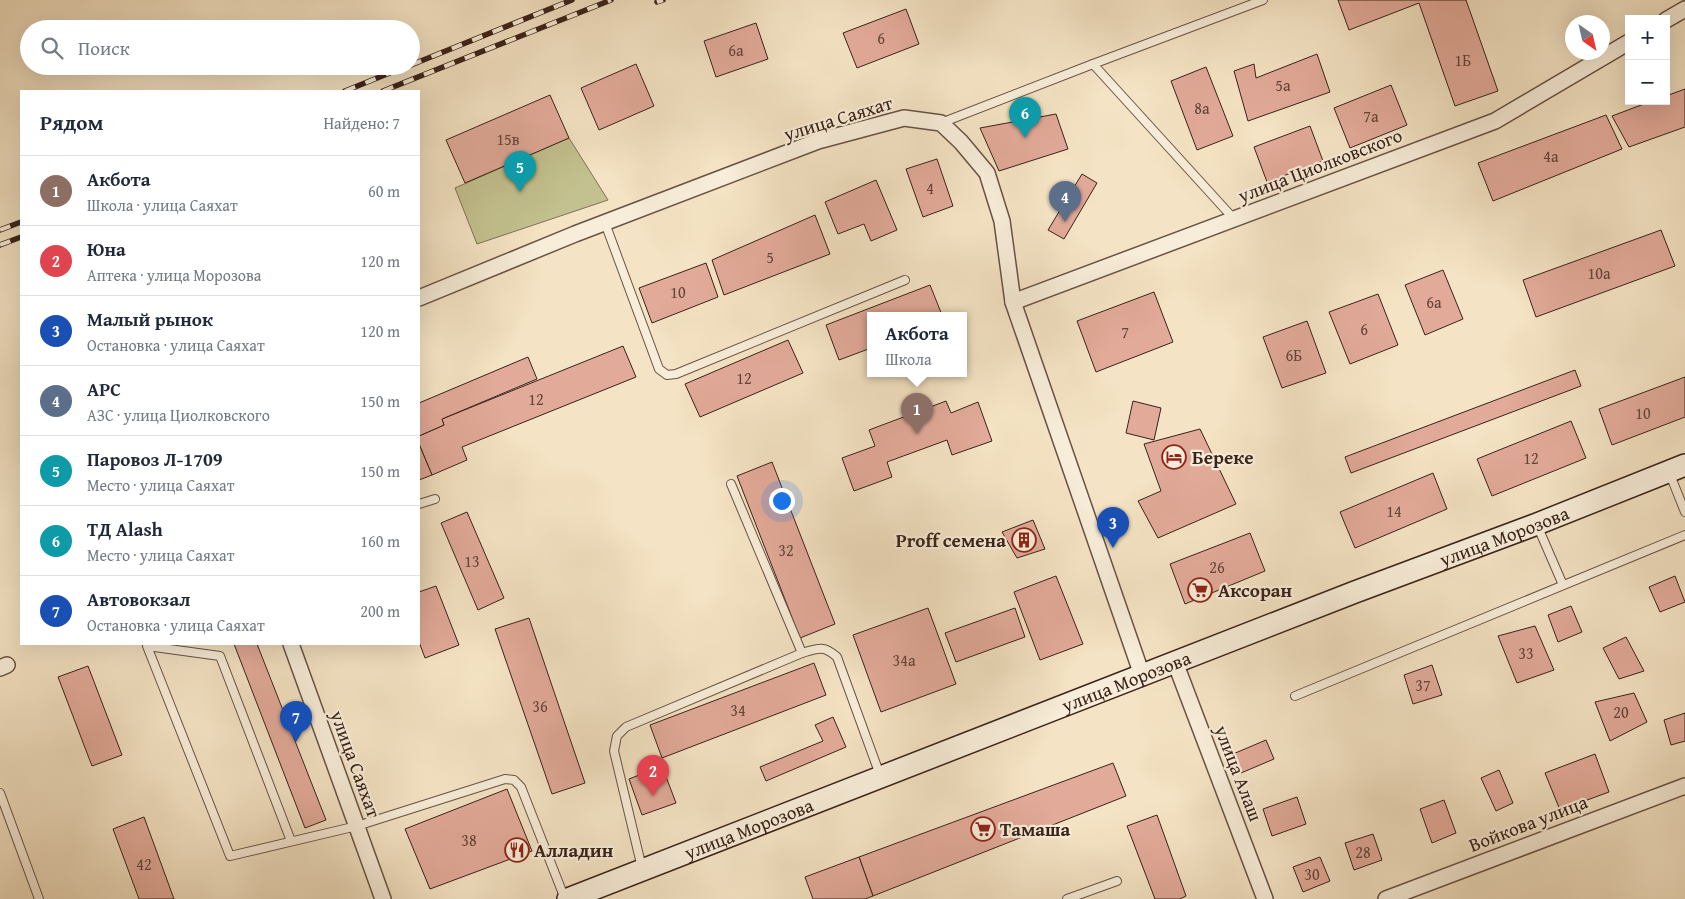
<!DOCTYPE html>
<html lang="ru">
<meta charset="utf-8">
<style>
body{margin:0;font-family:"Gentium Book Plus",serif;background:#f2f2f3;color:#1f2937}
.controls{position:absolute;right:15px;top:15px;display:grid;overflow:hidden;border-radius:0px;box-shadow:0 5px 20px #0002}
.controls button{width:45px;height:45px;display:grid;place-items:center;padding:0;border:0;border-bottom:1px solid #e0e1e3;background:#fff;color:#1f2937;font:25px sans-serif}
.compass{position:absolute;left:1565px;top:15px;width:45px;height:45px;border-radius:50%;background:#fff;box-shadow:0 5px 20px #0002;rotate:146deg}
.you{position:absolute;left:781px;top:500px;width:18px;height:18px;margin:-12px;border:4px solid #fff;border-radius:50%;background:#1a73e8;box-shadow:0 0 0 8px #1a73e833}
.badge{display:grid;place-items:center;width:32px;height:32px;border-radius:50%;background:#0b8043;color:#fff;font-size:16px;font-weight:700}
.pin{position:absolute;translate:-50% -41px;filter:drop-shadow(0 1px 2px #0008)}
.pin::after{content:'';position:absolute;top:26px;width:18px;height:15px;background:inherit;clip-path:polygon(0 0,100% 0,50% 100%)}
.popup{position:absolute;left:867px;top:312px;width:100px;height:65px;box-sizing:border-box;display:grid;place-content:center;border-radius:0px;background:#fff;filter:drop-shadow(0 1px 4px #0005);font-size:16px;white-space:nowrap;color:#747a83}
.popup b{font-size:19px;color:#1f2937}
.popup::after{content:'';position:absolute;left:50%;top:100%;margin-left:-10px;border:10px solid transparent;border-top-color:#fff}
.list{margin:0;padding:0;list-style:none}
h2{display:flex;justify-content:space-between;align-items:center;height:65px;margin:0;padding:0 20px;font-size:21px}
h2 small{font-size:16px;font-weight:400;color:#747a83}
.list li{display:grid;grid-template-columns:32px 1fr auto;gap:15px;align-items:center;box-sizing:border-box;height:70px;padding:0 20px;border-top:1px solid #e0e1e3}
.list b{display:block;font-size:19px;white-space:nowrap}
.list p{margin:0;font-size:16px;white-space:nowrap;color:#747a83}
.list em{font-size:16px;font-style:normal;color:#747a83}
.icon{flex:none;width:28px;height:28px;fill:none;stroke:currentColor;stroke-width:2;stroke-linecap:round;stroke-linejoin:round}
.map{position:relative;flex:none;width:1685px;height:899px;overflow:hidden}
.search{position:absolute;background:#fff;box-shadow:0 5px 20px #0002;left:20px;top:20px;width:400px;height:55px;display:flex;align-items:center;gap:12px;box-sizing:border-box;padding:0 18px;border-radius:28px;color:#747a83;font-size:19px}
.panel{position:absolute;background:#fff;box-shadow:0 5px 20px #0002;left:20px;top:90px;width:400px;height:555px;border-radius:0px}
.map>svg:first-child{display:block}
</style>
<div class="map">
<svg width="1685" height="899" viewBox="0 0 1685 899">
<rect width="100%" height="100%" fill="#f4e3c4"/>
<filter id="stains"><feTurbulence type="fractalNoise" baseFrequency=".004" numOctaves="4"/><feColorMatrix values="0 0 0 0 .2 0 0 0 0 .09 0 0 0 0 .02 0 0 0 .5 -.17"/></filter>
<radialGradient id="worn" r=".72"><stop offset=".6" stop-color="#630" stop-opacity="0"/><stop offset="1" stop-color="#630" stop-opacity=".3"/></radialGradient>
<polygon fill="#c3c18f" stroke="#7e7254" points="569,138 608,200 477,244 455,188"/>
<g fill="#e2aa99" stroke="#392219">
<polygon points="1338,0 1466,0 1498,91 1455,106 1419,3 1349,30"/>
<polygon points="906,9 919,44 857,68 843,33"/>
<polygon points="756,23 768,59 716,77 704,41"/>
<polygon points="1317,54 1330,92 1248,121 1234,71 1254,64 1256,78"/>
<polygon points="636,64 654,106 599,130 581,88"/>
<polygon points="1206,67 1233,136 1197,150 1171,81"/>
<polygon points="1391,85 1407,125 1350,148 1334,108"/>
<polygon points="1685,89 1685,127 1629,147 1612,116 1652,101 1666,101 1666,96"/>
<polygon points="550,95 569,138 465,183 446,140"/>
<polygon points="1056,114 1068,149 999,171 980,128"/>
<polygon points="1606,115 1622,149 1493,201 1478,163"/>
<polygon points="1310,126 1323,161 1267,182 1254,147"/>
<polygon points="937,159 953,206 923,217 906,169"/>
<polygon points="1082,174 1097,183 1064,239 1048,230"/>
<polygon points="876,180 897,230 871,241 864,224 838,234 825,202"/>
<polygon points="815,215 830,254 724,295 712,260"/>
<polygon points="1661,230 1675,266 1536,317 1523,280"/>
<polygon points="706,263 718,297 652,323 639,288"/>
<polygon points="1443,270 1463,319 1425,335 1405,285"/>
<polygon points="930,285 942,315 871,315 871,348 839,360 826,325"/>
<polygon points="1154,292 1173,342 1096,372 1077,321"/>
<polygon points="1378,294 1398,345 1350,364 1329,312"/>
<polygon points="1307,321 1326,373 1282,388 1263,337"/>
<polygon points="788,340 803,373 700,417 685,384"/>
<polygon points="623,346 636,377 462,447 467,460 432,475 419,444 419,436 444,425 442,419"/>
<polygon points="528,357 537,379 442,419 444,425 419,436 419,403"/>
<polygon points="1575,370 1581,386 1351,473 1345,457"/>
<polygon points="1685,377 1685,417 1612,445 1599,409"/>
<polygon points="946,401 951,413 978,402 992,441 952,455 947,440 887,462 892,477 854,491 842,458 875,446 869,430"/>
<polygon points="1133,401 1161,408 1154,440 1126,433"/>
<polygon points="1571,421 1586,458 1492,496 1477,459"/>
<polygon points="1200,429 1236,504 1158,538 1138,501 1161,491 1144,444"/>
<polygon points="419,444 432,475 419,480"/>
<polygon points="772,462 835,624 800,638 737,476"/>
<polygon points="1433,473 1447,509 1355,548 1340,512"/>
<polygon points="467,512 504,598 478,610 441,523"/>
<polygon points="1033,520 1045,549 1017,558 1002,532"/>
<polygon points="1250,533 1265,571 1185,604 1170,564"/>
<polygon points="1056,576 1083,644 1040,660 1014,592"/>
<polygon points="1675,576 1685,602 1660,612 1649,587"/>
<polygon points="436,586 459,645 425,658 419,642 419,592"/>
<polygon points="1571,606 1582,632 1558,642 1548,615"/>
<polygon points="928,608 956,684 881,712 853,635"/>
<polygon points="1015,608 1025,637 956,662 945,633"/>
<polygon points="529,618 585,783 552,794 495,629"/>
<polygon points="1535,626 1554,670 1517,683 1498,636"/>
<polygon points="1626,637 1644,671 1619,679 1603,648"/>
<polygon points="234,644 257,644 326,820 305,828"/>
<polygon points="814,663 826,695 662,758 650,725"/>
<polygon points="1432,665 1442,695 1413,704 1404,675"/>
<polygon points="88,666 122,755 92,766 58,677"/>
<polygon points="1634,693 1647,722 1610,741 1595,702"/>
<polygon points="1685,713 1685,741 1671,745 1664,720"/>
<polygon points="833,717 846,747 766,781 760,767 823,741 815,725"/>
<polygon points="1266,740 1274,759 1241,773 1233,754"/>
<polygon points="1595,754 1609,792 1560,810 1545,773"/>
<polygon points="1113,763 1126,796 873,896 859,857"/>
<polygon points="662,766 676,803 642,815 629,779"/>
<polygon points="1499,770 1513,803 1496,811 1481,778"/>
<polygon points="507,789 532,851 430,889 405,829"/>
<polygon points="1297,797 1306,824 1272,836 1263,809"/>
<polygon points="1444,800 1456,833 1432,843 1420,809"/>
<polygon points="1157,815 1186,896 1180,899 1155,899 1127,826"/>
<polygon points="144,817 174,899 139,899 113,829"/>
<polygon points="1373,834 1382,860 1354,870 1345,843"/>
<polygon points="859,857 873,896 865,899 813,899 805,877"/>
<polygon points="1320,857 1330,881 1303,892 1293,867"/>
</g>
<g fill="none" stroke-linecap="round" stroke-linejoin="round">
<g stroke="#685244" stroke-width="10">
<g id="service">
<polyline points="1093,64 1263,0"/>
<polyline points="941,123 1093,64 1234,219"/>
<polyline points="605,223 659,369 667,375 676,374 905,280"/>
<polyline points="1669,472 1685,512"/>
<polyline points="731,484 802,653"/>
<polyline points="419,504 435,499"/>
<polyline points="1537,525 1563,585"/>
<polyline points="1295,696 1685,535"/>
<polyline points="0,793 39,899"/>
<polyline points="291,841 220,656 147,646 230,856 357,826 505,779 514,780 521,787 565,899"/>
<path d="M642 868 614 751 617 736 626 727 802 653C818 648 824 645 837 657L880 775"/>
<polyline points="1067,899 1117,881"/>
</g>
</g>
<g stroke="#685244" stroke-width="18">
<g id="minor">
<polyline points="1666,20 1685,9"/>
<polyline points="419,298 575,234 818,141 904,118 941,123 961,142 987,173 1002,221 1013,302 1142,675"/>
<polyline points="1013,302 1495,121 1629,42"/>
<polyline points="291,644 383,899"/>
<polyline points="1175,662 1265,899"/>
<polyline points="0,668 7,665"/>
<polyline points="1386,899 1685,786"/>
</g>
</g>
<g stroke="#392219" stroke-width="24">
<g id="secondary">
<path id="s1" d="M568 899 1355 592 1537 524 1685 465"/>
</g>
</g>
<use href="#service" stroke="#f8edd9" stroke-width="8"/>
<use href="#minor" stroke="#f8edd9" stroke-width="15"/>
<use href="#secondary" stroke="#f8edd9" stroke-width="21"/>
<g stroke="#392219" stroke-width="5.5">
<g id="rail">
<polyline points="657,2 663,0"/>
<polyline points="411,65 572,0"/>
<polyline points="345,91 407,66"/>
<polyline points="383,91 611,0"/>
<polyline points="0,230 21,222"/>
<polyline points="0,245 21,237"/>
</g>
</g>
<use href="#rail" stroke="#f8edd9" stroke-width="4" stroke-dasharray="11" stroke-linecap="butt"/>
</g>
<defs>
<g id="hotel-ring" transform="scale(1.25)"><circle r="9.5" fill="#f8edd9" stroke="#8f2418" stroke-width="1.5"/><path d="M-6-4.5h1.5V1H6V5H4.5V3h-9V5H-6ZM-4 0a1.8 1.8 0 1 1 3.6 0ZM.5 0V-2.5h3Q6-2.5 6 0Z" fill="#8f2418"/></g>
<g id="building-ring" transform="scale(1.25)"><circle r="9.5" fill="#f8edd9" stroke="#8f2418" stroke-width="1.5"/><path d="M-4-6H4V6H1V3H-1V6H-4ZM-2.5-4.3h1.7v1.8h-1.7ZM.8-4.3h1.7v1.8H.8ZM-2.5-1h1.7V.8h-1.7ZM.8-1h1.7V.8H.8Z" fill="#8f2418"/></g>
<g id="supermarket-ring" transform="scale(1.25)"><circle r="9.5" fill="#f8edd9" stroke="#8f2418" stroke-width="1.5"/><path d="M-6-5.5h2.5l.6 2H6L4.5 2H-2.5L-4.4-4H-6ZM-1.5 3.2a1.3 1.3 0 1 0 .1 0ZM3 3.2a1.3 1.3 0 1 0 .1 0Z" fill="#8f2418"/></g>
<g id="restaurant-ring" transform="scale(1.25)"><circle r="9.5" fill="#f8edd9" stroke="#8f2418" stroke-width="1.5"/><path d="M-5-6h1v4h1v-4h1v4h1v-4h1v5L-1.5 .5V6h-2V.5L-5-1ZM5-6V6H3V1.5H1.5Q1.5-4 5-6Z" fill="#8f2418"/></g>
</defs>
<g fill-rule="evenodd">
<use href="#hotel-ring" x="1174" y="457"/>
<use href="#building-ring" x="1024" y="540"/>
<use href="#supermarket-ring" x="1200" y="590"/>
<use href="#supermarket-ring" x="983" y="829"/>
<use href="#restaurant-ring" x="517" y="850"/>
</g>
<g text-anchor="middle" stroke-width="4.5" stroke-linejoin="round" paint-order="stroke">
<g font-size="16" fill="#634439">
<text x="881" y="44">6</text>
<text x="736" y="56">6а</text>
<text x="1463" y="66">1Б</text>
<text x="1283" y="91">5а</text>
<text x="1202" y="114">8а</text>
<text x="1371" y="122">7а</text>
<text x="508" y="145">15в</text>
<text x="1551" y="162">4а</text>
<text x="930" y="194">4</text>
<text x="770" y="263">5</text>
<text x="1599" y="279">10а</text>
<text x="678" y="298">10</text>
<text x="1434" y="308">6а</text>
<text x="1364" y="335">6</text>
<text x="1125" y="338">7</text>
<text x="1294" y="361">6Б</text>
<text x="744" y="384">12</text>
<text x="536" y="405">12</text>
<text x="1643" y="419">10</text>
<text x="1531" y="464">12</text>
<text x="1394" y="517">14</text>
<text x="786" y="556">32</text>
<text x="472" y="567">13</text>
<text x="1217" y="573">26</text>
<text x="1526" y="659">33</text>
<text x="904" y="666">34а</text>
<text x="1423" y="691">37</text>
<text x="540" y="712">36</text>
<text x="738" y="716">34</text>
<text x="1621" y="718">20</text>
<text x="469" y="846">38</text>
<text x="1363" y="858">28</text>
<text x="144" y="870">42</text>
<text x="1312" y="880">30</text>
</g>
<g font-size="19" fill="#392219" stroke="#f8edd9">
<text transform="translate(838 118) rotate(-17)" y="7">улица Саяхат</text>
<text transform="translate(1320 165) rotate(-21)" y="7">улица Циолковского</text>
<text dy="7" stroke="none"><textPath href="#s1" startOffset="1004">улица Морозова</textPath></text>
<text dy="7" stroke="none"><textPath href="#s1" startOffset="599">улица Морозова</textPath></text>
<text transform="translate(356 764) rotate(70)" y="7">улица Саяхат</text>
<text transform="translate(1239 773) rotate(69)" y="7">улица Алаш</text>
<text transform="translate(1528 823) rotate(-21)" y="7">Войкова улица</text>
<text dy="7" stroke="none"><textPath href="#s1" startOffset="194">улица Морозова</textPath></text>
</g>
<g font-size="19" font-weight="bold" fill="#392219" stroke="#f8edd9" text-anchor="start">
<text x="1192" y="464">Береке</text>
<text x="1006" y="547" text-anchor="end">Proff семена</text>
<text x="1218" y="597">Аксоран</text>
<text x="1000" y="836">Тамаша</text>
<text x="534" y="857">Алладин</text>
</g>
</g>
<rect width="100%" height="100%" filter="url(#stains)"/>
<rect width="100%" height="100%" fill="url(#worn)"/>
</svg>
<div class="controls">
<button>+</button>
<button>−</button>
</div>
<svg class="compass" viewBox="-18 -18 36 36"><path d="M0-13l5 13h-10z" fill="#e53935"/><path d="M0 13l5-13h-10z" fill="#747a83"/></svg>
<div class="you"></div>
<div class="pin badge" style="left:917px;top:434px;background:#8d6e63">1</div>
<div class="popup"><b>Акбота</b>Школа</div>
<div class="pin badge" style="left:653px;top:796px;background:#e0444e">2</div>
<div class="pin badge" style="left:1113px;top:548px;background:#1a4fb4">3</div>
<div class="pin badge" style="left:1065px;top:222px;background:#5c6f8a">4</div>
<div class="pin badge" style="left:520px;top:192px;background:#0f9aa8">5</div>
<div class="pin badge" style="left:1025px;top:138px;background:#0f9aa8">6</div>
<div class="pin badge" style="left:296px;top:742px;background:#1a4fb4">7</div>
<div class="search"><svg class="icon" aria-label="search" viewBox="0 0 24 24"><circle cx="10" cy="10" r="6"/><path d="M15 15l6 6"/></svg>Поиск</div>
<section class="panel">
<h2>Рядом<small>Найдено: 7</small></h2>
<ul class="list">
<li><span class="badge" style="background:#8d6e63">1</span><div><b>Акбота</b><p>Школа · улица Саяхат</p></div><em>60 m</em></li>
<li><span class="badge" style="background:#e0444e">2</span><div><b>Юна</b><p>Аптека · улица Морозова</p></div><em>120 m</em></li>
<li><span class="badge" style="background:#1a4fb4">3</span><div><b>Малый рынок</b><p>Остановка · улица Саяхат</p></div><em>120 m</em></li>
<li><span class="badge" style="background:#5c6f8a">4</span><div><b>АРС</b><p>АЗС · улица Циолковского</p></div><em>150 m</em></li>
<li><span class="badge" style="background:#0f9aa8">5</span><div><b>Паровоз Л-1709</b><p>Место · улица Саяхат</p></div><em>150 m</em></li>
<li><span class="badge" style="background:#0f9aa8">6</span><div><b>ТД Alash</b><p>Место · улица Саяхат</p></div><em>160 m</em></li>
<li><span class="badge" style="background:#1a4fb4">7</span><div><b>Автовокзал</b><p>Остановка · улица Саяхат</p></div><em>200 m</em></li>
</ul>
</section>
</div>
